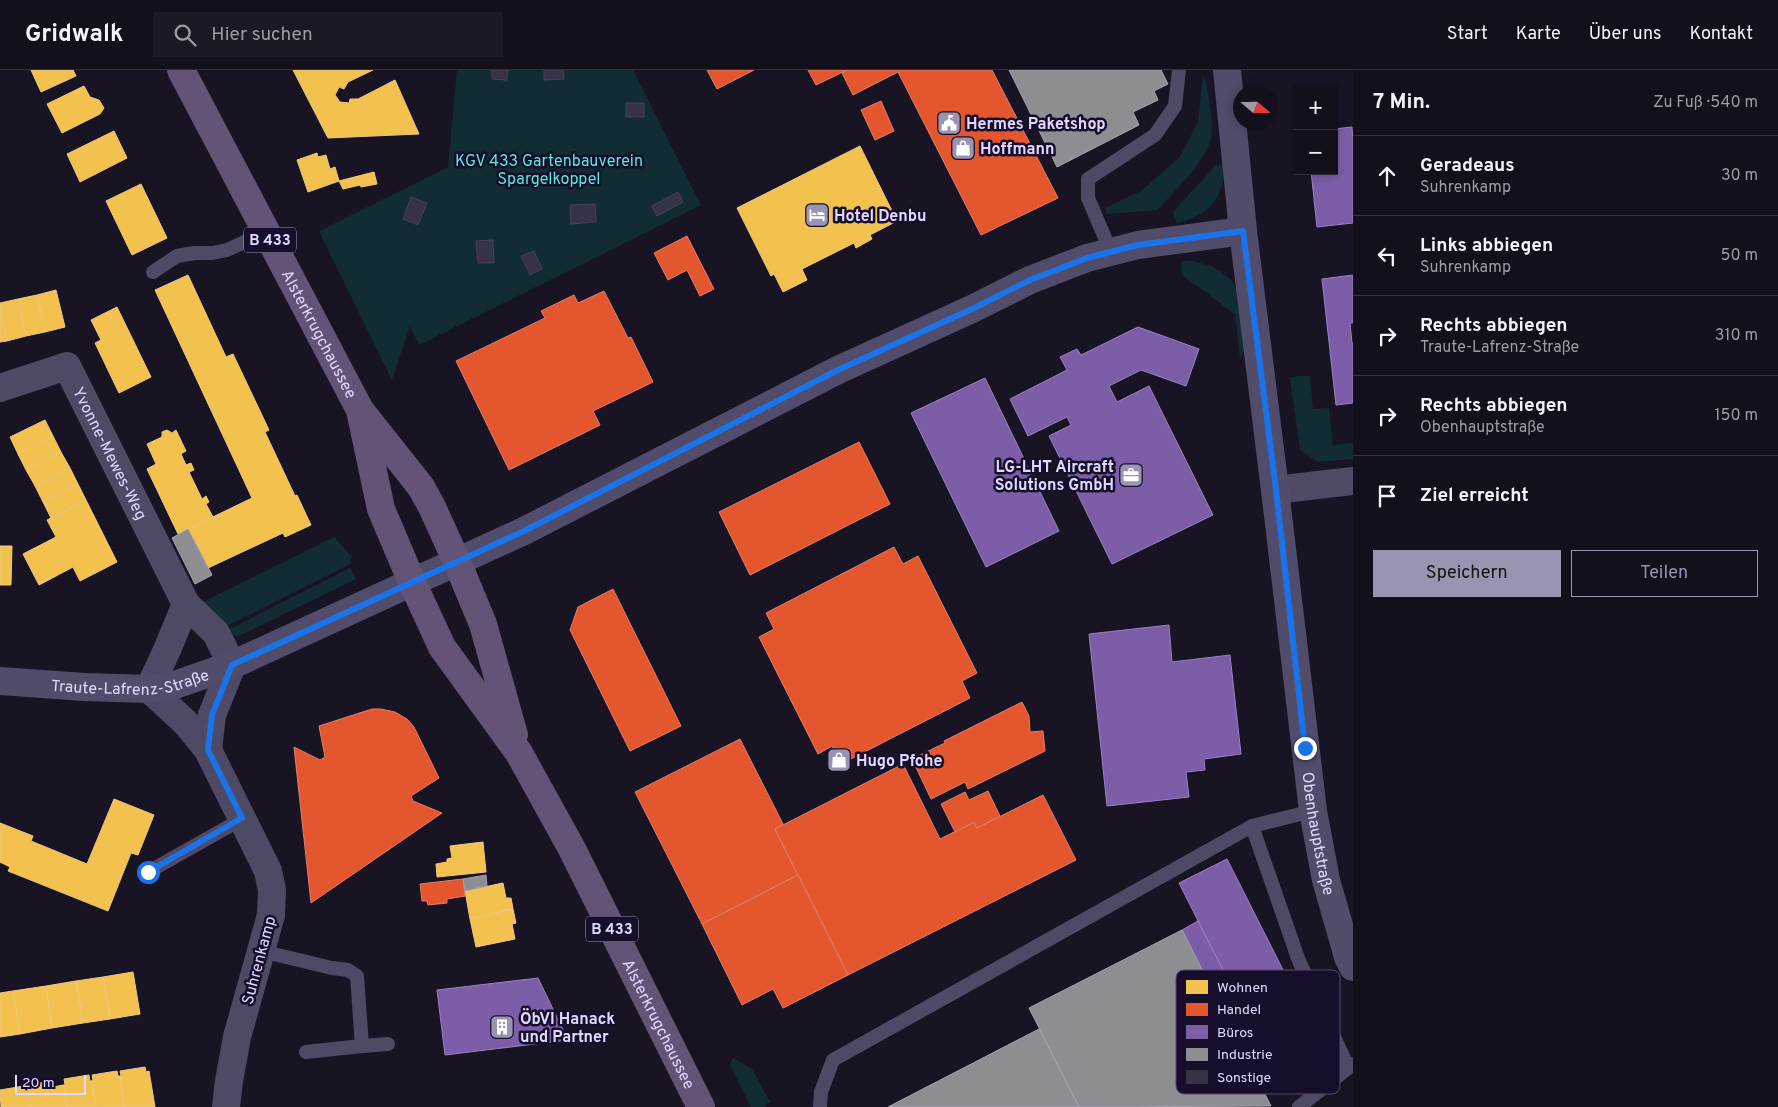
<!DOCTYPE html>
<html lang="de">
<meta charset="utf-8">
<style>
body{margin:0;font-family:Overpass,sans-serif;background:#1c1824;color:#f1f3f6}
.controls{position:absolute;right:15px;top:15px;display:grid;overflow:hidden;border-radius:0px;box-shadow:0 2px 8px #0003}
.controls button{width:45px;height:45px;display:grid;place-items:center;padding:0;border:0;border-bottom:1px solid #322f3a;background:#130f1b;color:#f1f3f6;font:25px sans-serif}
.compass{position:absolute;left:1233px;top:15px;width:45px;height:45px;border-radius:50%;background:#130f1b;box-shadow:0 2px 8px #0003;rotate:110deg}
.scale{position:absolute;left:15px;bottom:12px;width:71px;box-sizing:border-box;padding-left:5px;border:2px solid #e1d7ff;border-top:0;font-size:14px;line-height:18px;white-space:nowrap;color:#e1d7ff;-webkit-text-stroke:4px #160e2a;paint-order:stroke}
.stop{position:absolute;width:15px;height:15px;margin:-11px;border:4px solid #1a73e8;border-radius:50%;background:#fff}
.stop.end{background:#1a73e8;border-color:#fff;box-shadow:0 1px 5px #0008}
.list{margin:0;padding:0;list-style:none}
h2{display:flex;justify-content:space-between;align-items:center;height:65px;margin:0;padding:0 20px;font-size:21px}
h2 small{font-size:16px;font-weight:400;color:#9d9ca3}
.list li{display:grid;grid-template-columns:32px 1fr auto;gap:15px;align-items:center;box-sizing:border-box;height:80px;padding:0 20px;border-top:1px solid #322f3a}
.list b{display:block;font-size:19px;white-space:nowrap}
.list p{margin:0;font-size:16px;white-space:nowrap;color:#9d9ca3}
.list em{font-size:16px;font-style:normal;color:#9d9ca3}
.actions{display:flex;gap:10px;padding:15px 20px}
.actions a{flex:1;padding:11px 0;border:1px solid #9b93b2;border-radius:0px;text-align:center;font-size:18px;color:#9b93b2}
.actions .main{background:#9b93b2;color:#111}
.icon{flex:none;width:28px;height:28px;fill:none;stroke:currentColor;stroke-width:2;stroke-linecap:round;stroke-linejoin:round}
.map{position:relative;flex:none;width:1353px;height:1037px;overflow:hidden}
header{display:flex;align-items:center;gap:30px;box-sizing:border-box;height:70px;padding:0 25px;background:#130f1b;border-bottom:1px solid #322f3a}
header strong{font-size:24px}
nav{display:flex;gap:28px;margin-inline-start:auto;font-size:18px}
.search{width:350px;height:45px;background:#1c1824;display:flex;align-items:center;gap:12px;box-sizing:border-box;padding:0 18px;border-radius:0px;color:#9d9ca3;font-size:19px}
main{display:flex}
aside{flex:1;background:#130f1b}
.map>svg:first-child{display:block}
</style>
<header>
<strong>Gridwalk</strong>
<div class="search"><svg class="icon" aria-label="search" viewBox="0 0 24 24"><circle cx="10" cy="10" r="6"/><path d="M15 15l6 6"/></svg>Hier suchen</div>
<nav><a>Start</a><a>Karte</a><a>Über uns</a><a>Kontakt</a></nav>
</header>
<main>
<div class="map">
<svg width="1353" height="1037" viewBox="0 0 1353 1037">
<rect width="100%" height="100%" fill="#191424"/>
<g fill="#112d33">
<polygon points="457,0 633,0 701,135 419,275 410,256 392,310 319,161 448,97"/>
<path d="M1203 5 1206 12C1208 28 1213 46 1212 62 1211 87 1174 122 1157 140L1106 144 1105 138 1141 121 1180 87 1198 52Z"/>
<path d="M1224 95C1226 126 1207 147 1177 153L1173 142 1215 96Z"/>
<polygon points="1181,191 1192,191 1208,195 1220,201 1232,211 1239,225 1247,273 1240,288 1235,244 1182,205"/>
<polygon points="1298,306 1310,306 1313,339 1329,338 1333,375 1353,373 1353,389 1318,392 1300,380 1290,308"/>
<polygon points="334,467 352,487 350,494 222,558 197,535"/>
<polygon points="350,498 356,509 237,567 226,561"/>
<polygon points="733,988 752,999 770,1032 765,1035 766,1037 751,1037 730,995"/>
</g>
<g fill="#f2c14e" stroke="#edc883">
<polygon points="31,0 73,0 76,6 41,22"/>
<polygon points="293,0 373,0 348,12 344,19 339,17 335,25 340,32 349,33 350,29 358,29 395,10 419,64 328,68"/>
<polygon points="84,16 90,27 99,30 104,38 100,44 62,63 47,34"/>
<polygon points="114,61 127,88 80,112 67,84"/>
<polygon points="860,76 897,151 870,165 872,169 856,178 854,173 802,199 807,210 783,222 774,204 771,206 737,138"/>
<polygon points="317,83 318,87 326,85 330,99 335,97 339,111 308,122 297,90"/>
<polygon points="374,102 377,114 361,117 360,115 343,119 339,111"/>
<polygon points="141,114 167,168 132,185 106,131"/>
<polygon points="188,205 226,287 233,284 269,360 265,362 295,426 297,425 311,455 285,467 283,463 208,498 188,459 252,428 155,220"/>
<polygon points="56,220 65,257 45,262 37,225"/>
<polygon points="37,225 45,262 26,266 18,229"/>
<polygon points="18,229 26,266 7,271 0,242 0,233"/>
<polygon points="117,237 151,307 119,323 95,273 101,270 91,250"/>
<polygon points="0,242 7,271 0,272"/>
<polygon points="45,350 53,366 18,384 10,367"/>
<polygon points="167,360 172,363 176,360 186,381 181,384 186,395 191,393 194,400 189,402 202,429 206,426 209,432 206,434 213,447 178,464 147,399 156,394 147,374 162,367 162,362"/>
<polygon points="53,366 61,382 26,400 18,384"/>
<polygon points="61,382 70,398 35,416 26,400"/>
<polygon points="70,398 78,414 43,432 35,416"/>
<polygon points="78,414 86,430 51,448 43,432"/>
<polygon points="86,430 117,492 80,511 73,497 39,515 23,484 56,467 47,450"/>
<polygon points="0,476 12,476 11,515 0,515"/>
<polygon points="114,729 154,745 138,785 131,783 108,841 8,801 10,797 0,792 0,753 33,766 31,771 87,794"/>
<polygon points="483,772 486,802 437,807 436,794 447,792 447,789 452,788 450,776"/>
<polygon points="503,813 506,828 511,828 513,839 470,849 465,821"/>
<polygon points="513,839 516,853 512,854 515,869 476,877 470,849"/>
<polygon points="133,902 140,944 110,949 103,907"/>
<polygon points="103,907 110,949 83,953 76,911"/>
<polygon points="76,911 83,953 52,958 46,916"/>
<polygon points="46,916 52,958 20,964 13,921"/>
<polygon points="13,921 20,964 0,967 0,923"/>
<polygon points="145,997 146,1002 149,1001 155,1037 124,1037 120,1006 121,1006 120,1001"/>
<polygon points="117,1001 118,1006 120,1006 124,1037 96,1037 91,1011 93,1010 92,1005"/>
<polygon points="89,1005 90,1011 91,1011 96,1037 67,1037 63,1015 65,1015 64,1009"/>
<polygon points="52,1011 53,1017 63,1015 67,1037 30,1037 27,1015"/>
<polygon points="24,1016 25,1021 27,1021 30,1037 1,1037 0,1020"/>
</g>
<g fill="#e4572e" stroke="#e37d6d">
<polygon points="707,0 754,0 717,19"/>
<polygon points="808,0 847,0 816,15"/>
<polygon points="847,0 992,0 1058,128 981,165 898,2 853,25 842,3"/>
<polygon points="881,31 894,61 875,70 861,40"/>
<polygon points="687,166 714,219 700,226 687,200 668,210 654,183"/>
<polygon points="604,221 628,268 631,267 653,312 593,341 600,355 509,400 456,291 545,248 541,241 574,225 578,233"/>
<polygon points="859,372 890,434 750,505 719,442"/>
<polygon points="894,477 903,494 918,486 977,603 962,611 970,628 841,694 832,676 818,684 759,567 774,559 766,543"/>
<polygon points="613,519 681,656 630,681 570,560 578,537"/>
<polygon points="1022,632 1029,646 1030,662 1043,661 1045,681 968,719 965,712 931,729 912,689 945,673 944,671"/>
<polygon points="372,639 381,639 395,642 407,649 414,657 439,708 411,726 413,731 442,743 311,833 294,677 320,690 325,687 319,656"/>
<polygon points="740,669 783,754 775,759 798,805 702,854 635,722"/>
<polygon points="903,694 940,769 974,752 977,758 1043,725 1076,790 848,905 775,759"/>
<polygon points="988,721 1000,746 977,758 974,752 955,762 941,734 965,722 969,730"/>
<polygon points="798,805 848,905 783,938 773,919 742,935 702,854"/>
<polygon points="463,809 465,826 447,829 447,833 428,835 427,831 422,831 420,814"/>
</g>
<g fill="#7b5ea7" stroke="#9a82c1">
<polygon points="1352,57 1353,71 1353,153 1317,157 1311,101 1334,101 1334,59"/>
<polygon points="1353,205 1353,253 1350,253 1352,273 1353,273 1353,333 1336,335 1322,209"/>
<polygon points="1138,257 1199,279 1186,316 1141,300 1109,316 1117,332 1149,316 1213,445 1112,494 1049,366 1071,355 1067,347 1028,366 1010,329 1067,300 1060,287 1077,279 1081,285"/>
<polygon points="985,308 1059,461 986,497 911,343"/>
<polygon points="1169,555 1172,592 1230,585 1241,684 1204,689 1205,700 1186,702 1189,727 1107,736 1089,564"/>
<polygon points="1227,789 1326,985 1278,1010 1179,813"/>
<polygon points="1198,851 1265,983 1248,991 1182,860"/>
<polygon points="538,908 568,970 445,985 437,920"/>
</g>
<g fill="#8d8d92" stroke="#a6a3b3">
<polygon points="1009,0 1161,0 1168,14 1154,21 1158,30 1133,42 1139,55 1057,97"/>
<polygon points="188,459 212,505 195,514 172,468"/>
<polygon points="486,805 487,816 465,821 463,809"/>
<polygon points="1182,860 1271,1036 1079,1037 1029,938"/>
<polygon points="1039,959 1079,1037 888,1037"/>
</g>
<g fill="#383246" stroke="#463f58">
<polygon points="492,0 508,0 507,10 492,9"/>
<polygon points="544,0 563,0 564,9 544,10"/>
<rect x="626" y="33" width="18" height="14"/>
<polygon points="678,122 683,132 657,146 652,136"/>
<polygon points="411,127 427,133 418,155 403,149"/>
<polygon points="595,134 596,152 571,154 570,135"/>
<polygon points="493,170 494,193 478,193 476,171"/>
<polygon points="534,181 542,199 530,205 521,186"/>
</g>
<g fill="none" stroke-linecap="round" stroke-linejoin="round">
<g stroke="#4e4965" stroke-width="14">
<polyline points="1111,182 1088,128 1088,109 1155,65 1175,36 1179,0"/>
<polyline points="153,202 177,186 194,183 212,183 227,180 266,162"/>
<polyline points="1252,756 1299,891 1348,997"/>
<polyline points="148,802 242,749"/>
<polyline points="261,881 332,898 348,900 357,906 362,976 388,974"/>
<polyline points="306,982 362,976"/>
<polyline points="820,1037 821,1022 833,990 1252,756 1313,741"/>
<polyline points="1299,1037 1353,994"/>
</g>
<g stroke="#4e4965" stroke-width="28">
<path id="s1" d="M0 318 67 296 186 534 216 563 232 595 212 645 208 680"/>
<polyline points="1275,420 1353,411"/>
<polyline points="186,534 167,580 149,619 186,653 208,680 268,801 272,820 271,845 237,967 229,1011 226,1037"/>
</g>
<g stroke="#524c6b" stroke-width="28">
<path id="s2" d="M1227 0 1243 161 1275 420 1313 741 1326 810 1348 887 1353 897"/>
<path id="s3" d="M0 611 84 617 149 619 172 616 232 595 524 461 838 300 972 239 1030 210 1087 188 1138 175 1243 161"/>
</g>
<g stroke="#635376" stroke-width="28">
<path id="s4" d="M181 0 360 340 421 417 432 437 457 492 483 554 514 665"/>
<path id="s5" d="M360 340 381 439 412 512 442 577 519 683 572 779 701 1037"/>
</g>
</g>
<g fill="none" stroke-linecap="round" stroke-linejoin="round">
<polyline stroke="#1a73e8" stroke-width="6" points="148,802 242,748 208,680 212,645 232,595 524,461 838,300 972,239 1030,210 1087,188 1138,175 1243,161 1276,420 1305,678"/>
</g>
<defs>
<g id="civic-square" transform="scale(1.25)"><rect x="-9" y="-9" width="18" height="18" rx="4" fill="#9b93b2" stroke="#160e2a"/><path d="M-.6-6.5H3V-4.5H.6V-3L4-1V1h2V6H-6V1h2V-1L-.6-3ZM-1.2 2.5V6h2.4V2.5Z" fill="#fff"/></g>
<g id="shop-square" transform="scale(1.25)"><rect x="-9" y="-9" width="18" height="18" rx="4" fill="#9b93b2" stroke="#160e2a"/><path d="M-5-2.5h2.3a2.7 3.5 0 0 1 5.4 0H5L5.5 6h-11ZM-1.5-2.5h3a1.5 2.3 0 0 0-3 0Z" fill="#fff"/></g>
<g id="hotel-square" transform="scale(1.25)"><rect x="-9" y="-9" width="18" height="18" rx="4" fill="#9b93b2" stroke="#160e2a"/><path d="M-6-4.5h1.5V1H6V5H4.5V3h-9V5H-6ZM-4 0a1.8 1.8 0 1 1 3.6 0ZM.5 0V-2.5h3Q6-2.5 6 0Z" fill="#fff"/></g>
<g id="office-square" transform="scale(1.25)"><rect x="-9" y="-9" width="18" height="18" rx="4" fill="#9b93b2" stroke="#160e2a"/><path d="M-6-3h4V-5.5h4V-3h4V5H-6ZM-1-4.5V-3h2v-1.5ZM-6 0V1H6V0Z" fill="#fff"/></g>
<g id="building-square" transform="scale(1.25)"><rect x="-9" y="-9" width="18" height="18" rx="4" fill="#9b93b2" stroke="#160e2a"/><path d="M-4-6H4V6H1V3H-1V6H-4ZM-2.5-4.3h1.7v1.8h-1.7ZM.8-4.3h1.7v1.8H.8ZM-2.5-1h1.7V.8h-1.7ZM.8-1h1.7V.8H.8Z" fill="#fff"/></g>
</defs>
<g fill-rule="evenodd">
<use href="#civic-square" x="949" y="53"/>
<use href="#shop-square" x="963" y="78"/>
<use href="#hotel-square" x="817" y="145"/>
<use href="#office-square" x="1131" y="405"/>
<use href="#shop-square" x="839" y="690"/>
<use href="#building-square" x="502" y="957"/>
</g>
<g text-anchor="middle" stroke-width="5" stroke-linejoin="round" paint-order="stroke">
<g fill="#160e2a" stroke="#a49bbf" stroke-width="1">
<rect x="244" y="157.5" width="52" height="25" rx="4"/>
<rect x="586" y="846.5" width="52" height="25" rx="4"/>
</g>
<g font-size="15" font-weight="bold" fill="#e1d7ff">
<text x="270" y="175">B 433</text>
<text x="612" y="864">B 433</text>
</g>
<g font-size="16" font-weight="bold" fill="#e1d7ff" stroke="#160e2a" text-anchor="start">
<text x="966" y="59">Hermes Paketshop</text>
<text x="980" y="84">Hoffmann</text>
<text x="834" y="151">Hotel Denbu</text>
<text x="1114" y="402" text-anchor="end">LG-LHT Aircraft<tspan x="1114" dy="18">Solutions GmbH</tspan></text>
<text x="856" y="696">Hugo Pfohe</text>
<text x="520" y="954">ÖbVI Hanack<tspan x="520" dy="18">und Partner</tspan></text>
</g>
<g font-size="16" fill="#58ead8" stroke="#160e2a">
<text x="549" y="96">KGV 433 Gartenbauverein<tspan x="549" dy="18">Spargelkoppel</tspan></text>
</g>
<g font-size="16" fill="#e1d7ff" stroke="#160e2a">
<text dy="6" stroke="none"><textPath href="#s4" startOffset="298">Alsterkrugchaussee</textPath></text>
<text dy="6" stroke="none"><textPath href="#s1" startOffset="168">Yvonne-Mewes-Weg</textPath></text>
<text dy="6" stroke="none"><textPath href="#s3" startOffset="131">Traute-Lafrenz-Straße</textPath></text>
<text dy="6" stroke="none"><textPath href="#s2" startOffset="769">Obenhauptstraße</textPath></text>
<text transform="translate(258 890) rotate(-75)" y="6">Suhrenkamp</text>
<text dy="6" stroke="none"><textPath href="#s5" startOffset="688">Alsterkrugchaussee</textPath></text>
</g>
</g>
<rect x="1176" y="900" width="164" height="124" rx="8" fill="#160e2a" stroke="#534a6a" stroke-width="1"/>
<rect x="1186" y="910" width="22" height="14" fill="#f2c14e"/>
<rect x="1186" y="933" width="22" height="13" fill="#e4572e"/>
<rect x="1186" y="955" width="22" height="14" fill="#7b5ea7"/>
<rect x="1186" y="978" width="22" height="13" fill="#8d8d92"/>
<rect x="1186" y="1000" width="22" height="14" fill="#383246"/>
<g font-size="14" fill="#e1d7ff">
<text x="1217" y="922">Wohnen</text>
<text x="1217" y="944">Handel</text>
<text x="1217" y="967">Büros</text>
<text x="1217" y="989">Industrie</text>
<text x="1217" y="1012">Sonstige</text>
</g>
</svg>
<div class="controls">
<button>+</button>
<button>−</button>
</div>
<svg class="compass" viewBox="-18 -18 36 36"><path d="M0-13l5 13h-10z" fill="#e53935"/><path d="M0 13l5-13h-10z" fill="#9d9ca3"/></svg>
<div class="scale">20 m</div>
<div class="stop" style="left:148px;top:802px"></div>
<div class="stop end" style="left:1305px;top:678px"></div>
</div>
<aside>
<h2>7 Min.<small>Zu Fuß · 540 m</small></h2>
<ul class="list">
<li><svg class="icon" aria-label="ahead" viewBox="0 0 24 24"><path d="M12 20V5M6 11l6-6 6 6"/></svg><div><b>Geradeaus</b><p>Suhrenkamp</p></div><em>30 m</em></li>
<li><svg class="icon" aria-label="left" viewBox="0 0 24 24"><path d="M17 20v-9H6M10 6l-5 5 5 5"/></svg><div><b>Links abbiegen</b><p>Suhrenkamp</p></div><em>50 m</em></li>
<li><svg class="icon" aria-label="right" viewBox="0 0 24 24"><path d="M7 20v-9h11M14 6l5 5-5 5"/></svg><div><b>Rechts abbiegen</b><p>Traute-Lafrenz-Straße</p></div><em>310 m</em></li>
<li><svg class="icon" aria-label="right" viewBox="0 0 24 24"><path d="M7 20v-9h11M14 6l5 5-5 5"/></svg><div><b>Rechts abbiegen</b><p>Obenhauptstraße</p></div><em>150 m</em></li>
<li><svg class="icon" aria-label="arrive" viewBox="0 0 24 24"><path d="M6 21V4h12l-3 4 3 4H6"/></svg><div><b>Ziel erreicht</b></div></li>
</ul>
<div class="actions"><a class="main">Speichern</a><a>Teilen</a></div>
</aside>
</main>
